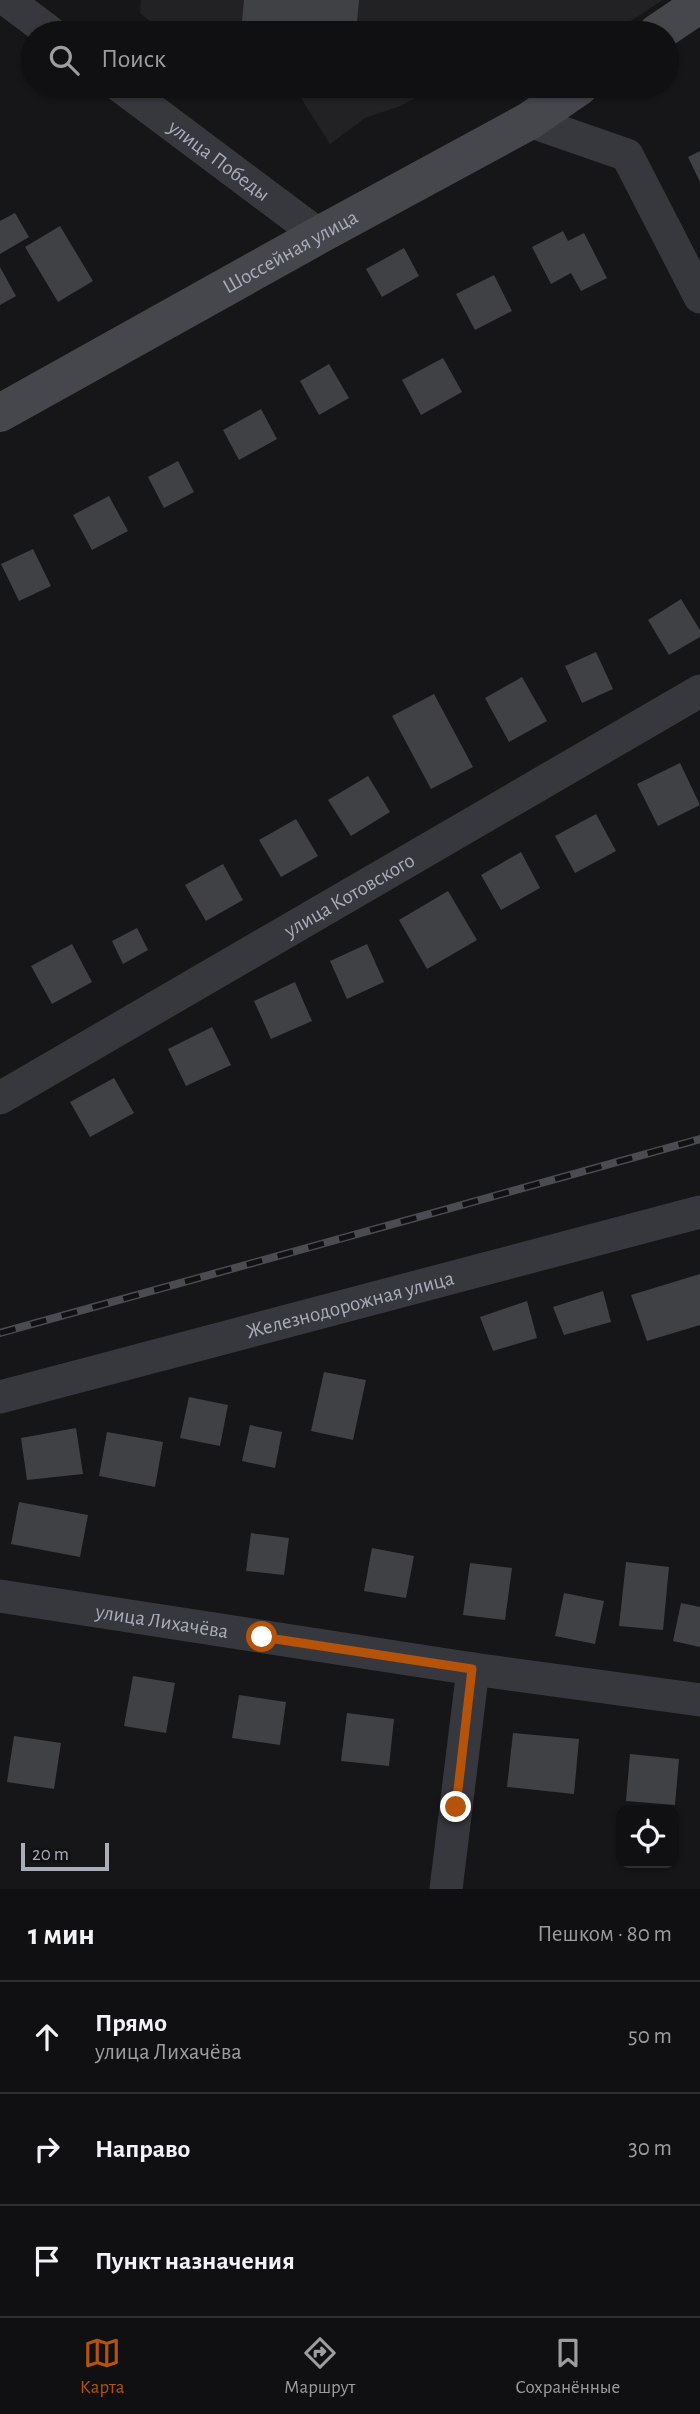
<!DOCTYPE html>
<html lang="ru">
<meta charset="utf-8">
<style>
body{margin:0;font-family:"Alegreya Sans",sans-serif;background:#1e1e20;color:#f1f3f6}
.controls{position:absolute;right:21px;bottom:21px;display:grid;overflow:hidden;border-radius:14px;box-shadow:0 2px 5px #0004}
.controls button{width:63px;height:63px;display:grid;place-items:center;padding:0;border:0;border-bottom:2px solid #303032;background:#101012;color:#f1f3f6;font:35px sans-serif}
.scale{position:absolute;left:21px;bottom:18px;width:88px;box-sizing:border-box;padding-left:7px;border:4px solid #a8adb8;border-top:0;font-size:19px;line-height:24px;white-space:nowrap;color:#a8adb8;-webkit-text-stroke:5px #111113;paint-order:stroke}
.stop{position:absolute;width:21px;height:21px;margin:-16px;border:5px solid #b45309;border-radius:50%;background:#fff}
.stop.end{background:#b45309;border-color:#fff;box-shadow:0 2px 7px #0008}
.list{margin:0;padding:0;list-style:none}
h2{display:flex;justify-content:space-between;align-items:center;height:91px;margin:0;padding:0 28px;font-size:30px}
h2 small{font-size:23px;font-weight:400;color:#9c9d9f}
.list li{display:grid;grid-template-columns:46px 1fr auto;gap:21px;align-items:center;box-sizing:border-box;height:112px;padding:0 28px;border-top:2px solid #303032}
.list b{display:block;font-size:26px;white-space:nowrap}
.list p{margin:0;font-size:23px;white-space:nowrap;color:#9c9d9f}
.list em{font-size:23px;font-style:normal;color:#9c9d9f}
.icon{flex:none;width:38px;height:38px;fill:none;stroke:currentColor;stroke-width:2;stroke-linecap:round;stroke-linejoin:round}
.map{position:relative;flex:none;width:700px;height:1889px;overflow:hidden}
.search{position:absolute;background:#101012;box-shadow:0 2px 5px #0004;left:21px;right:21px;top:21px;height:77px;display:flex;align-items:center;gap:18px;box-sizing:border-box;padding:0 24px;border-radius:38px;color:#9c9d9f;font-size:26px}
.sheet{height:427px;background:#101012}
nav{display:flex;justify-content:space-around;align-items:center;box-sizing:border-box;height:98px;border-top:2px solid #303032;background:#101012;font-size:19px;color:#9c9d9f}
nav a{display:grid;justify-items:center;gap:4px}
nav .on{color:#b45309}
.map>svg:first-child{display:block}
</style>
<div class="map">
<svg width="700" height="1889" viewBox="0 0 700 1889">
<rect width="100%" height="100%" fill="#161618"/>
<g fill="#222225">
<polygon points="141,0 663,0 612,33 590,33 562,23 542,33 164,33 140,13"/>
<polygon points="288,86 439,86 400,106 365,118 330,144 297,92"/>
</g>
<g fill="#404145">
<polygon points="244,0 359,0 356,32 242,21"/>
<polygon points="700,151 700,182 688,157"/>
<polygon points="15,213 29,237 0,254 0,221"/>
<polygon points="60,226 93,281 58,302 25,247"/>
<polygon points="563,231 568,241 584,233 607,278 581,291 571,273 551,284 532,247"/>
<polygon points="404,248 419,276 382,297 366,269"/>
<polygon points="0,267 16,296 0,305"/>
<polygon points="494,275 512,311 475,330 456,294"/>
<polygon points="443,358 462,392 421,415 402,380"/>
<polygon points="329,364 349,398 319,415 300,381"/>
<polygon points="261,409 277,439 239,460 223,430"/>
<polygon points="178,461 194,492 164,508 148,477"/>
<polygon points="109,496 128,531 92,550 73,515"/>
<polygon points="33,549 51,586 19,601 1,564"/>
<polygon points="681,599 700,630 700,637 669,655 648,620"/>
<polygon points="596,652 613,689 582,703 565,666"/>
<polygon points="522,677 547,721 509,742 485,698"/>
<polygon points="434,694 473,767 431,789 392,716"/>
<polygon points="680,763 700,805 658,826 637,784"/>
<polygon points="368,776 390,812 351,836 328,800"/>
<polygon points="596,814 616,851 575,873 555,836"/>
<polygon points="296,819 318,856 281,877 259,840"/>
<polygon points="521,852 540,888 501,910 481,875"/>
<polygon points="223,864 243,900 206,921 185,885"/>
<polygon points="448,891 477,940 427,969 399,920"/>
<polygon points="137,928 148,950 123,964 112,941"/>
<polygon points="72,944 92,982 52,1004 31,966"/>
<polygon points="367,944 384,982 347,999 330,961"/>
<polygon points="295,982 312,1021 271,1039 254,1001"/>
<polygon points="212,1027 231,1065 186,1086 168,1049"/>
<polygon points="114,1078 134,1113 90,1137 70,1102"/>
<polygon points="700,1274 700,1325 647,1341 631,1295"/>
<polygon points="603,1291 611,1322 564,1335 553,1307"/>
<polygon points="527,1301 537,1338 493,1351 480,1317"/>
<polygon points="324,1372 366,1380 353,1440 311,1431"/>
<polygon points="189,1397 228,1405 220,1446 180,1438"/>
<polygon points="250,1425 282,1432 275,1468 242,1461"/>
<polygon points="76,1428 83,1474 27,1480 21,1438"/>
<polygon points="107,1432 163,1442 155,1487 99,1476"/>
<polygon points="19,1502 88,1515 80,1557 11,1544"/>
<polygon points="251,1533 289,1538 284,1575 246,1571"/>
<polygon points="372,1548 414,1556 406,1598 364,1591"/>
<polygon points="626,1562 669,1567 663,1630 619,1626"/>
<polygon points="470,1563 512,1568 505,1620 463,1615"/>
<polygon points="564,1593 604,1601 595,1644 555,1636"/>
<polygon points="681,1603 700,1607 700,1647 673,1641"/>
<polygon points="133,1676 175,1683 166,1733 124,1726"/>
<polygon points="239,1695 286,1702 280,1745 232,1738"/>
<polygon points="347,1713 394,1719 389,1766 341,1761"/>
<polygon points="513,1733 579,1739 574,1794 507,1787"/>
<polygon points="14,1736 61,1743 54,1789 7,1782"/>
<polygon points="630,1754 679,1759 675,1805 626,1801"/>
</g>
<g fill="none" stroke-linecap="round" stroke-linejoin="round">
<g stroke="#37383d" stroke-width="33">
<polyline points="7,0 51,33"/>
<path id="s1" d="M120 86 319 235"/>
<polyline points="529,121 627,155 700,297"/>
<path id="s2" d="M0 1098 700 691"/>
<path id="s3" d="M0 1397 700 1212"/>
<path id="s4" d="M0 1596 473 1669 700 1700"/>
<polyline points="446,1889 473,1669"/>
</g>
<g stroke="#45474d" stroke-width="38">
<polyline points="657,33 700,4"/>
<path id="s5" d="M0 413 319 235 529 121 580 86"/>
</g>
<g stroke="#4a4c52" stroke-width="8">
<polyline id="rail" points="0,1333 700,1139"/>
</g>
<use href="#rail" stroke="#111113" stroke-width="5" stroke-dasharray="16" stroke-linecap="butt"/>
</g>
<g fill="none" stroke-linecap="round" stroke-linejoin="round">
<polyline stroke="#b45309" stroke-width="9" points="262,1637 472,1669 456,1807"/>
</g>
<g text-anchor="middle" stroke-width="6" stroke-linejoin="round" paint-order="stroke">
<g font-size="21" fill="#a8adb8" stroke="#111113">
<text dy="7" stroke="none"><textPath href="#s1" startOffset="124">улица Победы</textPath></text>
<text dy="7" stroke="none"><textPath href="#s5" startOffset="332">Шоссейная улица</textPath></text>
<text dy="7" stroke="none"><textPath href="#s2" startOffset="404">улица Котовского</textPath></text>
<text dy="7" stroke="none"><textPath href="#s3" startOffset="362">Железнодорожная улица</textPath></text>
<text dy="7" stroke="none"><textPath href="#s4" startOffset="164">улица Лихачёва</textPath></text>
</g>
</g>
</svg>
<div class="controls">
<button><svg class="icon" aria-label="locate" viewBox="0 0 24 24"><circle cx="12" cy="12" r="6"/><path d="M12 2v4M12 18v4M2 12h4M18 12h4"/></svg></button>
</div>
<div class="scale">20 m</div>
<div class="stop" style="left:262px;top:1637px"></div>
<div class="stop end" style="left:456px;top:1807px"></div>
<div class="search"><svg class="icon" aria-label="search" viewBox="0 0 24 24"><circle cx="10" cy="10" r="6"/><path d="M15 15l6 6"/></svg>Поиск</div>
</div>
<section class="sheet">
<h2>1 мин<small>Пешком · 80 m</small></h2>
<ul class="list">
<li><svg class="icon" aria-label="ahead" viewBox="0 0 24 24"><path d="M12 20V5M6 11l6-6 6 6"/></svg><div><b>Прямо</b><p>улица Лихачёва</p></div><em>50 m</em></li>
<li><svg class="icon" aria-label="right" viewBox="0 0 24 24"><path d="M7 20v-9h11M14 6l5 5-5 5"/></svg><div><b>Направо</b></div><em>30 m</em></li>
<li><svg class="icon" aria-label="arrive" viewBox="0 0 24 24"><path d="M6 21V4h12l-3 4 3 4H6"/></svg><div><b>Пункт назначения</b></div></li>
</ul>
</section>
<nav>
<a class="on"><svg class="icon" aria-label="map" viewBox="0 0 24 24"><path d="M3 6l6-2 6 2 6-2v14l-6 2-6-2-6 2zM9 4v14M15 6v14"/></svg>Карта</a>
<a><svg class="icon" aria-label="directions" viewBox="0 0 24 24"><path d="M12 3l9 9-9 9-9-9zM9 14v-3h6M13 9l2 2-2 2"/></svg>Маршрут</a>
<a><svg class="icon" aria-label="saved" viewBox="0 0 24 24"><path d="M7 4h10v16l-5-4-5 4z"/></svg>Сохранённые</a>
</nav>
